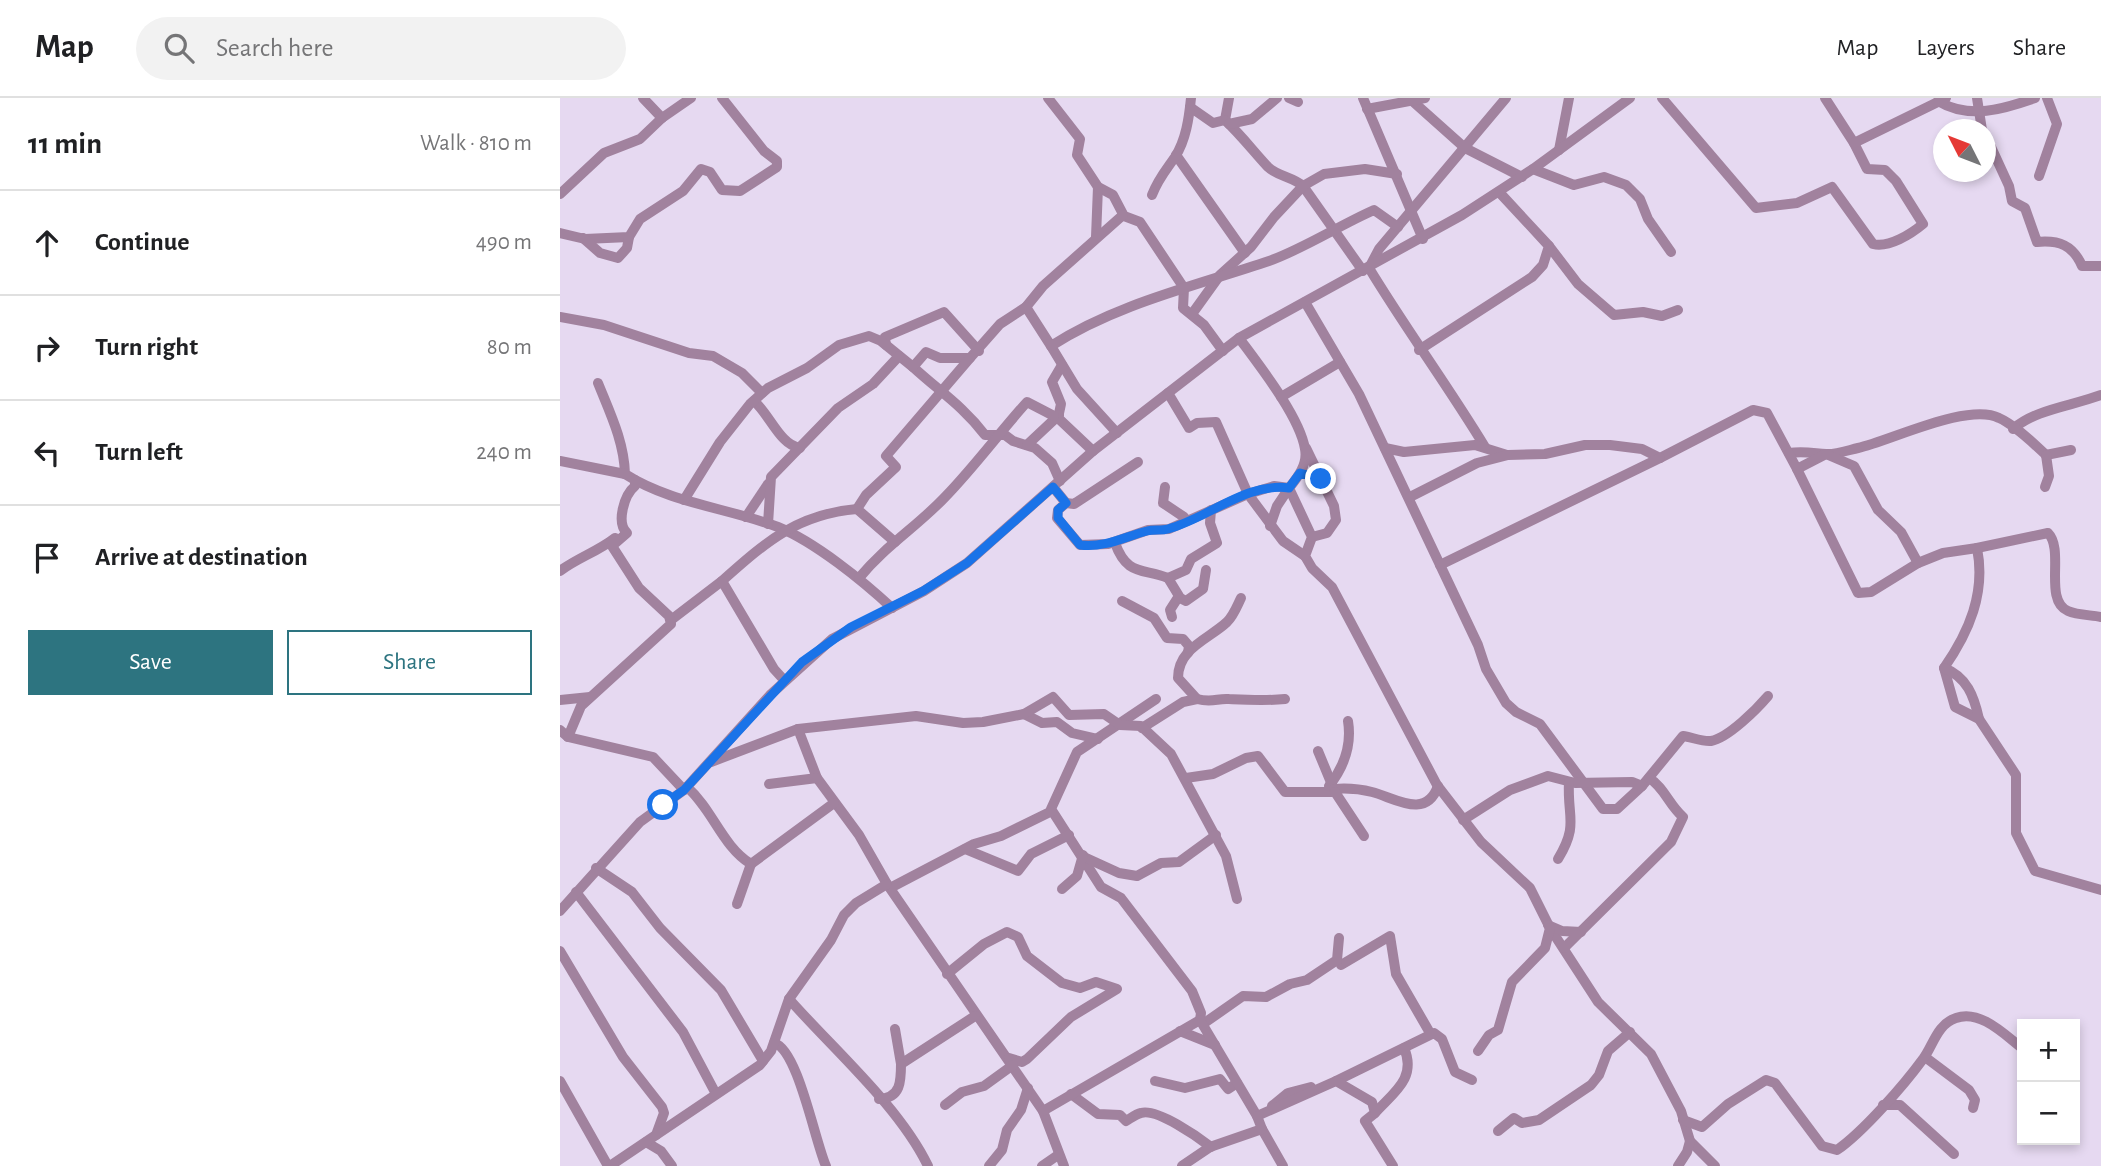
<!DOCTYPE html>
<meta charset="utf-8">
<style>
body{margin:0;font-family:"Alegreya Sans",sans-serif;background:#f2f2f2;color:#202124}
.controls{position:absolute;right:21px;bottom:21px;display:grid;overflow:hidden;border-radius:0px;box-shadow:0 4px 10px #0003}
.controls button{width:63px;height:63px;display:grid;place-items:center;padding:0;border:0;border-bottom:2px solid #e0e0e0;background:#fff;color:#202124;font:35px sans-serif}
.compass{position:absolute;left:1373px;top:21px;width:63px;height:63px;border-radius:50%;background:#fff;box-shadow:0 4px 10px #0003;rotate:312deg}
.stop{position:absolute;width:21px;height:21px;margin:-16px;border:5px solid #1a73e8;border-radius:50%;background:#fff}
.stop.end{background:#1a73e8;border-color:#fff;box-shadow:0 2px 7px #0008}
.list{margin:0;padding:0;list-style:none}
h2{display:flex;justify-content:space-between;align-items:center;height:91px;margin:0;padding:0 28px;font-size:30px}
h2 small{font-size:23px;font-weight:400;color:#757577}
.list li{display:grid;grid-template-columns:46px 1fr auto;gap:21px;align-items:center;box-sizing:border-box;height:105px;padding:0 28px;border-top:2px solid #e0e0e0}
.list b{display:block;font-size:26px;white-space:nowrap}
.list em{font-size:23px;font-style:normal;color:#757577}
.actions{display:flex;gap:14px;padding:21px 28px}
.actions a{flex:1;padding:16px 0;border:2px solid #2d7480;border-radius:0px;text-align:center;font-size:24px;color:#2d7480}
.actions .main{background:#2d7480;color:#fff}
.icon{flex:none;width:38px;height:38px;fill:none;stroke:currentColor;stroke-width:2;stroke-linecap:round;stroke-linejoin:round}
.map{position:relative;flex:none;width:1541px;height:1068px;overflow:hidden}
header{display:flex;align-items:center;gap:42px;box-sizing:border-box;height:98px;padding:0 35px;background:#fff;border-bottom:2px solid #e0e0e0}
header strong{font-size:33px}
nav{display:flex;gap:38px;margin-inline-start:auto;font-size:24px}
.search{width:490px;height:63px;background:#f2f2f2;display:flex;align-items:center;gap:18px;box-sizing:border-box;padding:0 24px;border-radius:38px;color:#757577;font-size:26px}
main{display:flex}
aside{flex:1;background:#fff}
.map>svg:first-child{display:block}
</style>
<header>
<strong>Map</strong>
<div class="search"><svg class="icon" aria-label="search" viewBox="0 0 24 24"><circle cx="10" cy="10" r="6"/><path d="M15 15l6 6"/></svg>Search here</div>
<nav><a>Map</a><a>Layers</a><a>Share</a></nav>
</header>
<main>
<aside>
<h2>11 min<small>Walk · 810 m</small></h2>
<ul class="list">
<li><svg class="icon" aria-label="ahead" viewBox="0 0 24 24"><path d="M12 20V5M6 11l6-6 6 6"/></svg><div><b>Continue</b></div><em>490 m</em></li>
<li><svg class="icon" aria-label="right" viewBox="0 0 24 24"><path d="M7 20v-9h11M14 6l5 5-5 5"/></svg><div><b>Turn right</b></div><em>80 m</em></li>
<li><svg class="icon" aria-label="left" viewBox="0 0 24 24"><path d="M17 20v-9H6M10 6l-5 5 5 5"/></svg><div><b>Turn left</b></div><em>240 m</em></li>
<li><svg class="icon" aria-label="arrive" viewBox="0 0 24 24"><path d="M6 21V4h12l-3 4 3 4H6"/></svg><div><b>Arrive at destination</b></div></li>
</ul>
<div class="actions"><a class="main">Save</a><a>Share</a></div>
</aside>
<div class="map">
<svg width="1541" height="1068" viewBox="0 0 1541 1068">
<rect width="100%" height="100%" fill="#e6d9f1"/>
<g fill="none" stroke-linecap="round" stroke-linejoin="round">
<g stroke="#a1829e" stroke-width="10">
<polyline points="83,0 102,20"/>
<polyline points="488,0 520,41 517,57 538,89 553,97 564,118 580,124 624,190 623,210 644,227 663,253"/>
<path d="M669 0 665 22C681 37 694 54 708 69 717 78 733 79 743 88L803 173"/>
<polyline points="729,0 738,4"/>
<polyline points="803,0 863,141"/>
<polyline points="849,0 905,50 962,79"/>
<path d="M1102 0 1196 110 1237 105 1272 89 1313 146C1329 150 1351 136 1363 126L1336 83 1325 72 1307 71 1294 45 1265 0"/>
<polyline points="1417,0 1422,32"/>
<path d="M1378 3C1409 22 1444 11 1475 0"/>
<polyline points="630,9 653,25 665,22"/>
<polyline points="807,11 865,0"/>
<polyline points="669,26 692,21 717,0"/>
<path d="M1426 38 1449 88 1452 103 1465 110 1477 144C1499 142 1513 147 1522 168H1541"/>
<polyline points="1294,45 1386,0"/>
<polyline points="999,52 1009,0"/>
<polyline points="616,57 685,155"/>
<polyline points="973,71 1014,87 1044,79 1066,87 1080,101 1088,121 1111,154"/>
<polyline points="1479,78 1497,26 1487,0"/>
<polyline points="0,96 44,55 80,41 102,20 131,0"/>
<path d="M592 97C598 81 606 72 615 59 626 42 629 20 631 0"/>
<polyline points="0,135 25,141 69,139 80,121 123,93 141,71 150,74 162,92 180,93 217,69 217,63 204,53 162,0"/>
<polyline points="536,139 538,89"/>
<polyline points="23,140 40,155 58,160 67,150 69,139"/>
<polyline points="989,148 1018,186 1054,217 1083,214 1102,218 1118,212"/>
<polyline points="745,204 799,296 918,547 926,571 946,605 956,614 980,626 1043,711 1057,711 1082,688"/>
<polyline points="466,209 483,188 563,117"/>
<polyline points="632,216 660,177 691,149 714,119 743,88 764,76 805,71 837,76"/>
<polyline points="0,219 44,227 129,255 153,258 182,275 202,295"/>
<path d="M679 240C699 267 740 319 745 351 748 366 738 379 729 390L752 439 745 458 752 470 772 489 877 687 921 744 970 790 990 830 1038 904 1091 956 1121 1013 1130 1043 1155 1068"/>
<polyline points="326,247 325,239 384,214 419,253"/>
<polyline points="491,248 517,291 557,335"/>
<polyline points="859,252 972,179 983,167 989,148 939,94"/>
<polyline points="502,267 492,284 501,306 498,320 533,353"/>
<path d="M353 269C379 293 403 308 425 337H445L453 343 475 350 492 365 500 383"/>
<path d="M38 285C50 315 64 343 65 376 110 405 168 410 218 429 255 444 303 483 332 510"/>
<polyline points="721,299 780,264"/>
<path d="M194 303C210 317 220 347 240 350"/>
<path d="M1453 331C1476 311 1512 308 1541 297"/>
<polyline points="467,347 499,317"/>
<path d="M925 349C888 288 846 231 809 170L819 151 946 0"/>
<polyline points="746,350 774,408 776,422 767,435 752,439"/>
<polyline points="825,350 844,354 915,347 947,357"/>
<path d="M1229 355C1243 353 1252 355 1266 356 1274 357 1289 352 1298 350 1330 343 1408 304 1439 320 1455 327 1473 345 1486 357L1511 352"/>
<polyline points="0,363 65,376"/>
<polyline points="1237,371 1298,495 1311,494 1358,465"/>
<polyline points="493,389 506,405 498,412 497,420 520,447 548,446 588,432 609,431 688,396 656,324 637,325 629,330 608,295"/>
<polyline points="605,389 603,405 624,419 624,424"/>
<polyline points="1485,389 1489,378 1486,357"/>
<polyline points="729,390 714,388 688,396 723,443 745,458"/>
<path d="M850 399 917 365 948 357 985 356 1025 347H1050L1082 351 1100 360 1193 312 1207 315 1237 371 1266 356 1294 368 1318 412 1341 434 1358 465 1383 455 1417 450C1426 495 1409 534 1384 570L1395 609 1419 621 1456 677V735L1475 773 1541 792"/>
<path d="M124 402 160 344 190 306 208 290 247 270 279 247 309 238 321 243 353 269 366 254 380 260H410L440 226 466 209 491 248C556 206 635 188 709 163 743 151 780 127 814 112L838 129"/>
<polyline points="506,405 514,406 578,364"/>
<polyline points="186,419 208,386"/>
<polyline points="208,426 211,379 278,310 313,286 339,258"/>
<polyline points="710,428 717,408 729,390"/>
<polyline points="335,444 297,411 306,397 336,369 326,358 410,260"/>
<path d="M555 445C567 478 582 470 608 480L619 498 610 512 612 519"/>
<path d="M1417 450 1488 435C1505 452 1483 502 1508 513 1517 517 1531 517 1541 519"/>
<polyline points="880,467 1100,360"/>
<path d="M0 473C19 459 37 454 55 440"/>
<path d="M299 480C326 447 358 428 386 398 415 368 439 335 467 304L494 318"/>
<polyline points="608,480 626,472 631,461 657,445 650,425 651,412"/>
<polyline points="618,499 626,503 643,491 646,472"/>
<polyline points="562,503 594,520 607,540 623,541 629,548 628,555"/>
<polyline points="111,522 162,483"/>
<path d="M1384 570C1407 579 1414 598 1419 621"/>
<path d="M224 582 214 571 162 483C206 444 237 416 297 411"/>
<polyline points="596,601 517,654 491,711 541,789 561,800 632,893 641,915 640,922"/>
<path d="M637 601C653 605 657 600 669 601 689 602 705 603 725 601"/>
<polyline points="0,602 30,599"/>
<polyline points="464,616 482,625 497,624 512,635 538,641"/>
<path d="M582 630 623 604 637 601 618 580C618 550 649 541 667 524 674 517 677 508 681 500"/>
<polyline points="238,631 356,618 403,625 423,624 464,616 493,599 509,617 544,616 560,627 581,628 611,656 666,758 677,801"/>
<polyline points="0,632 8,639 93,659 124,692"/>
<path d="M8 639 21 608 111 526 109 518 79 490 52 448 67 435C56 425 64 397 75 388V382"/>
<polyline points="151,664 238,631 257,680 299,737 327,786 483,1013 504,1068"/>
<polyline points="626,680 653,676 686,660 698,658 725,694 775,694 758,653"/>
<polyline points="209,686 257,680"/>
<path d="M769 688C784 669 792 648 788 623"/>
<path d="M127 689C153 712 162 748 191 766L274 705"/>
<path d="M774 691C787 690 800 691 812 694 835 700 866 722 878 688"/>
<polyline points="775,694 804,738"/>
<path d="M903 722 950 692 988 678 1015 685 1072 684 1082 688 1123 638C1131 639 1143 644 1151 643 1168 640 1197 611 1208 598"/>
<polyline points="405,751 458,773 471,756 509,737"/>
<polyline points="524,759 559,775 577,778 601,765 619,764 656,737"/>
<path d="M998 761C1019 726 1007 720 1009 684"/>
<polyline points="36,770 72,794 100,830 161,892 203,963"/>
<polyline points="332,789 414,746 441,738 492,713"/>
<polyline points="502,791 517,778 523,757"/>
<polyline points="16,794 123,934 156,996"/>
<polyline points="177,806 191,766"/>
<polyline points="0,813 80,724 124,692 210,597 272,541 364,493 407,465 533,353 679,240 902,117 973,71 1070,0"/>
<polyline points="988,827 1002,833 1021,834"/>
<path d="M1004 850 1111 744 1123 719C1109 707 1104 689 1089 680"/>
<polyline points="0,853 63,959 102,1009 104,1015 96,1037"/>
<polyline points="781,867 830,838 836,876 870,935"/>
<polyline points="387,876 424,846 447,834 458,839 467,858 502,885 520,890 536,884 557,891 511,919 467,961 462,964 449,960"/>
<path d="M229 901C273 951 339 1008 368 1068"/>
<polyline points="643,926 683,898 706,899 730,886 747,882 777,862 779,840"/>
<polyline points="335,931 341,966 415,918"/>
<polyline points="620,933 655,947"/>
<path d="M214 945C238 951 255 1044 266 1068"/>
<polyline points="918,953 929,937 938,932 952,884 985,850 990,830"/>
<polyline points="1365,959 1409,992 1415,1002 1413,1010"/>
<polyline points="0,983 48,1068"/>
<polyline points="595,983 625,990 660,981 668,991 677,985"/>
<polyline points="776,983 874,935 882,941 895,974 912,982"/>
<path d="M511 996 538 1016 560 1017 566 1023C571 1020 576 1016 581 1015 597 1010 638 1039 651 1049"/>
<path d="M319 1001C341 1000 341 983 341 966"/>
<polyline points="385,1007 402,994 424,988 453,967"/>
<polyline points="1323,1007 1340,1007 1394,1056"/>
<polyline points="712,1008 728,995 751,989"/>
<polyline points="483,1013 640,922 697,1018 776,983 812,1004 815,1015 805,1023 833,1068"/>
<path d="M815 1015C834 994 857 980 844 950"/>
<path d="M1123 1022 1142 1029 1168 1006 1206 982 1215 985 1262 1048 1277 1052C1303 1034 1344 987 1363 961 1373 948 1377 926 1396 920 1420 911 1445 937 1462 950"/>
<polyline points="702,1031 723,1068"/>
<polyline points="938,1033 954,1020 962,1025 979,1022 1031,987 1039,977 1048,953 1070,934"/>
<polyline points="86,1044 101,1053 112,1068"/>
<polyline points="50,1068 200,967 211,953 229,901 271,842 284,817 296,805 327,786"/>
<polyline points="429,1068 442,1052 447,1032 461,1012 468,990"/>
<polyline points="482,1068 498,1057"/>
<polyline points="622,1068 650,1049 702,1031 697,1018"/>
<polyline points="1118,1068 1127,1054 1130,1043"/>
</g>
</g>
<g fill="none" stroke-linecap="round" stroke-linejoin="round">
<path stroke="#1a73e8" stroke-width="9" d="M103 707 124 692 242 564 291 529 363 493 407 465 493 389 506 405 498 412V420L520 447C545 450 564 439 587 433 594 431 601 433 608 431 649 420 686 384 729 390L740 375 761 381"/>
</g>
</svg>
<div class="controls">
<button>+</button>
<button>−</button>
</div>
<svg class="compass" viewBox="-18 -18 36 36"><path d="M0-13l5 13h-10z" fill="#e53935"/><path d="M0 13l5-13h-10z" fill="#757577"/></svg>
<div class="stop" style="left:103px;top:707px"></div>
<div class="stop end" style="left:761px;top:381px"></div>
</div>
</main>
